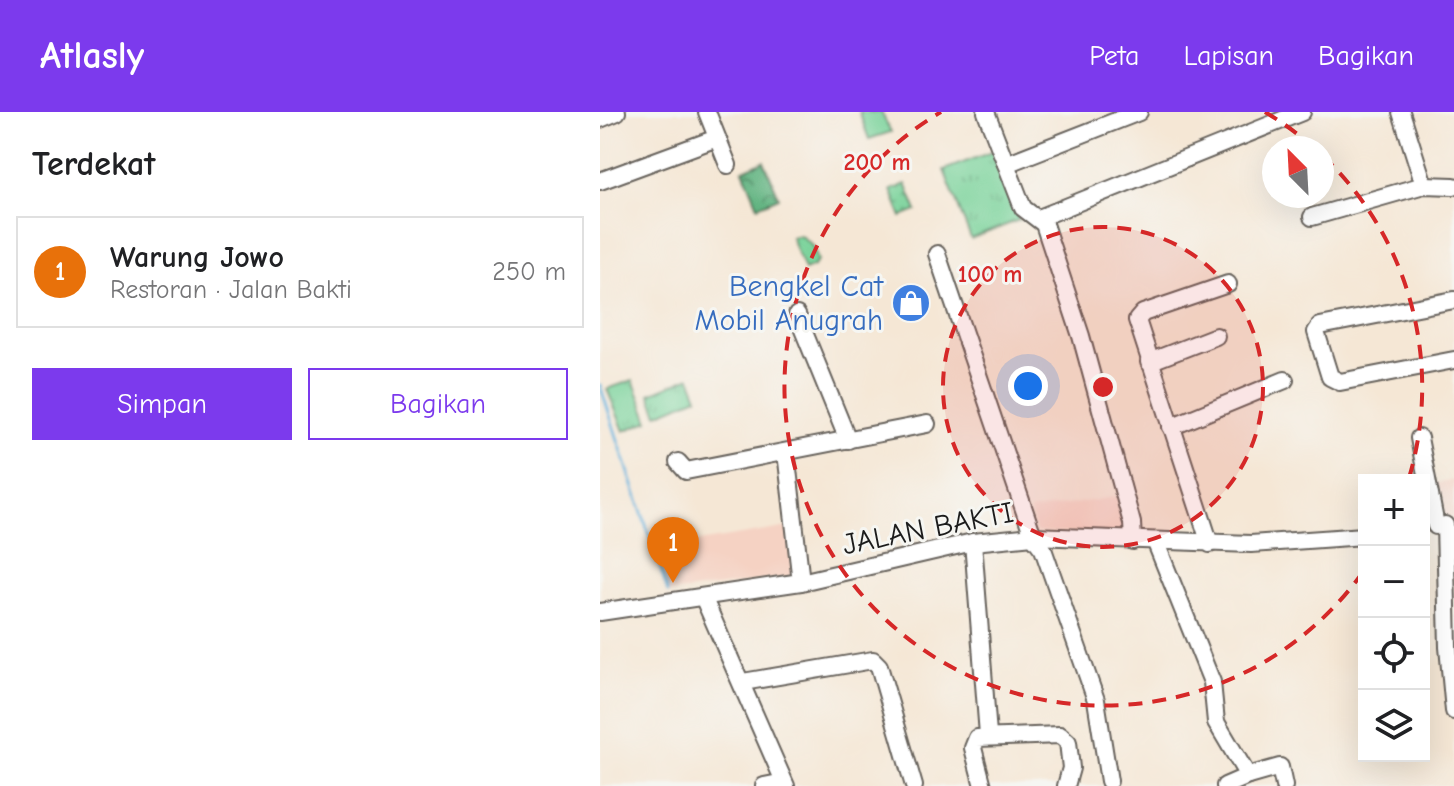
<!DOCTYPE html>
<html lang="id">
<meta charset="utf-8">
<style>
body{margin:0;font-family:"Comic Neue",sans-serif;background:#f2f2f2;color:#202124}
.controls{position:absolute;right:24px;bottom:24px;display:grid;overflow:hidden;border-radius:0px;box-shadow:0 8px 32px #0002}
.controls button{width:72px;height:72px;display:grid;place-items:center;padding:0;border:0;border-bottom:2px solid #e0e0e0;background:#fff;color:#202124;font:40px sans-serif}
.compass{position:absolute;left:662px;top:24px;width:72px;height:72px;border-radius:50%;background:#fff;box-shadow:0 8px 32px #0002;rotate:336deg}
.you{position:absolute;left:428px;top:274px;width:28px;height:28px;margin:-20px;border:6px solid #fff;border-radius:50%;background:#1a73e8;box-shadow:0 0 0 12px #1a73e833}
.badge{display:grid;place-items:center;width:52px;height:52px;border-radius:50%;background:#7c3aed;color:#fff;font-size:26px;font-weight:700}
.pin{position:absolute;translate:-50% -66px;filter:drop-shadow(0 2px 4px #0008)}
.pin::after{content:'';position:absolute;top:42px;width:28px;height:24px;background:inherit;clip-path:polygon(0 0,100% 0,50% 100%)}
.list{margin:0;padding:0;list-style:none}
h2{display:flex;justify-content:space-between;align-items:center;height:104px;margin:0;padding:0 32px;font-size:34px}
h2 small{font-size:26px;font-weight:400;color:#757577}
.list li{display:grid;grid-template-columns:52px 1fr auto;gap:24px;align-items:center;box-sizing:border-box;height:112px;margin:0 16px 16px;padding:0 16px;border:2px solid #e0e0e0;border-radius:0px}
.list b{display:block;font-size:30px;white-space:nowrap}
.list p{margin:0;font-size:26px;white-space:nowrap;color:#757577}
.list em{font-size:26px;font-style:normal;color:#757577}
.actions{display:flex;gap:16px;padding:24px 32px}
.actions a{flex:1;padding:18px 0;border:2px solid #7c3aed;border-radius:0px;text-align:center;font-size:28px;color:#7c3aed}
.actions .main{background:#7c3aed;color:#fff}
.icon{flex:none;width:44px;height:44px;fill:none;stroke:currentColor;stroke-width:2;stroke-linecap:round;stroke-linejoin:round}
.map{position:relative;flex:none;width:854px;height:674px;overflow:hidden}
header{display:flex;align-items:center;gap:48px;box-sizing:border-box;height:112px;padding:0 40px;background:#7c3aed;color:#fff}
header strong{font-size:38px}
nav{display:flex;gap:44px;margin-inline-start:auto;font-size:28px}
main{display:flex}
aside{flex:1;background:#fff}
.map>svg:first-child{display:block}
</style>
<header>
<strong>Atlasly</strong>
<nav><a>Peta</a><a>Lapisan</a><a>Bagikan</a></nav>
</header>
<main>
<aside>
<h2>Terdekat<small></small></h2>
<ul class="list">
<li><span class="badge" style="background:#e8710a">1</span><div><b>Warung Jowo</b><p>Restoran · Jalan Bakti</p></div><em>250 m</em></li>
</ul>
<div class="actions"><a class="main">Simpan</a><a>Bagikan</a></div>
</aside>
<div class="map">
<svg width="854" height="674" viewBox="0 0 854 674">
<defs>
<pattern id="grass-tufts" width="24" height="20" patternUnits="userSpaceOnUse" patternTransform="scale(2)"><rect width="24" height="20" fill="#78d299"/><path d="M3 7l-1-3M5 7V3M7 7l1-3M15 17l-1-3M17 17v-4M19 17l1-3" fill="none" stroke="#67b483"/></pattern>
<pattern id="forest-crowns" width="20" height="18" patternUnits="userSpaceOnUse" patternTransform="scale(2)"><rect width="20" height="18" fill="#62b481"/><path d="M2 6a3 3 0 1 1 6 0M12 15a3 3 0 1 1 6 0" fill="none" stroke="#509269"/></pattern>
<pattern id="park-dots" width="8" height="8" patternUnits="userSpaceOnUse" patternTransform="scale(2)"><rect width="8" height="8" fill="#78d299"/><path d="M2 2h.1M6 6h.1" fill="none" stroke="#67b483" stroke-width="1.8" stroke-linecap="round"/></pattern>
</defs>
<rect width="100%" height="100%" fill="#f6f6f2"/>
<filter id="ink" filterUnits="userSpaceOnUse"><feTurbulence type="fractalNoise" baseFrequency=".0125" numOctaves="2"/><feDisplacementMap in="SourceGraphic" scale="16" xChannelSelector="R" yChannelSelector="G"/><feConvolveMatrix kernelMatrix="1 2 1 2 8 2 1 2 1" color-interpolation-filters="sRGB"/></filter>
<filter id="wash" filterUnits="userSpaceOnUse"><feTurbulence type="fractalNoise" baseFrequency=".006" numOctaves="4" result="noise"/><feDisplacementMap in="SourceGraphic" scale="32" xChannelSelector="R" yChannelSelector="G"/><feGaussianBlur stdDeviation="1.8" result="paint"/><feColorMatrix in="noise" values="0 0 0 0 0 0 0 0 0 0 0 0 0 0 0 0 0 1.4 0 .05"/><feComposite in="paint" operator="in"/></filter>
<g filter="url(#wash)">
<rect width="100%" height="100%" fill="#f5e7d5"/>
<g fill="#f5d2c3">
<polygon points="854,368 854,404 824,409 824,374"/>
<polygon points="520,384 529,423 436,420 430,399"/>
<polygon points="189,415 196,465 69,481 57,437"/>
</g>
<g fill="url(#grass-tufts)" stroke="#4a775a" stroke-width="2">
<polygon points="394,39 419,108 371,127 344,58"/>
<polygon points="90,265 98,285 58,302 50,282"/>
<polygon points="33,268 49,309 24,319 7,277"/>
</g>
<polygon fill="url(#forest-crowns)" stroke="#3f684e" stroke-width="2" points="164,49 179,85 158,94 143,58"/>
<polygon fill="url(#park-dots)" stroke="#4a775a" stroke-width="2" points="306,72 317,99 302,105 291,78"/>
<g fill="#78d299" stroke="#4a775a" stroke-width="2">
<polygon points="259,0 281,0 291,20 269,27"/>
<polygon points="200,123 212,133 218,148 214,154 204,158 191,125"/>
</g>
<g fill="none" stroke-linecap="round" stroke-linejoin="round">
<polyline stroke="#61b0db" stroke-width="3" points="0,273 68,480"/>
</g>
</g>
<g filter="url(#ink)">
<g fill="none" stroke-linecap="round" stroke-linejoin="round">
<g stroke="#68635d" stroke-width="20">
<g id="minor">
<polyline points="107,0 128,53"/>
<polyline points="386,0 423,96 444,112 481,224 532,411 533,429"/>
<polyline points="801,0 824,73"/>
<polyline points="0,7 17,0"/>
<polyline points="406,52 539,0"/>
<polyline points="0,69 117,26"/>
<polyline points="712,105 824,73 854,74"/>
<polyline points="439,106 702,0"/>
<polyline points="337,142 433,424 443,437 496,588 509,669"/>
<polyline points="854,188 720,214 716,220 730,265 740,270 854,248"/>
<polyline points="197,203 248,328"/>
<polyline points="549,250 616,224"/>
<polyline points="571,315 685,268"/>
<polyline points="819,326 836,414"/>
<polyline points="186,340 201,470"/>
<polyline points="78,350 86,359 327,312"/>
<polyline points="845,413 848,535 854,599"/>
<polyline points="373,430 388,623"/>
<polyline points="556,431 612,570 616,610 648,664 680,655 684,674"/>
<polyline points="610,432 537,208 543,201 628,172"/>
<polyline points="104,487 186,674"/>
<polyline points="0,500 201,470 373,430 433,424 651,432 764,424"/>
<polyline points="143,570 273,548 279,554 314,674"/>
<polyline points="164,674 184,670"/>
<polyline points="383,674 373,636 377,626 460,623 468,630 471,656 466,674"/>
<polyline points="625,674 648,664"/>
</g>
</g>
<use href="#minor" stroke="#fff" stroke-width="16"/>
</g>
</g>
<circle cx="503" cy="275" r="160" fill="#d62828" fill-opacity=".12"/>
<g fill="none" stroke="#d62828" stroke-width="4" stroke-dasharray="14 10">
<circle cx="503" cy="275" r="160"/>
<path d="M763 460A319 319 0 1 1 341 0M665 0A319 319 0 0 1 712 34M723 44A319 319 0 0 1 809 366"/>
</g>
<defs>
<g id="shop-disc" transform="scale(2)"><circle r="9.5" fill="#3f7fe0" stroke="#f6f6f2"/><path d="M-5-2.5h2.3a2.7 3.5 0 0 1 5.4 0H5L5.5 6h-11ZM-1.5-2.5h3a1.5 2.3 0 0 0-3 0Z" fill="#fff"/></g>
</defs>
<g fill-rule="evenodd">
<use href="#shop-disc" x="311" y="191"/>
</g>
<g text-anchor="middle" stroke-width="6" stroke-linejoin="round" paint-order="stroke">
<g font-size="30" fill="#366cbe" stroke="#f6f6f2" text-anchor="end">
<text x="283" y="184">Bengkel Cat<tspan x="283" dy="34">Mobil Anugrah</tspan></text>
</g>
<g font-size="30" fill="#1c1c1c" stroke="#f6f6f2">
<text transform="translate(328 416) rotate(-11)" y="10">JALAN BAKTI</text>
</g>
</g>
<circle cx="503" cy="275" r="12" fill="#d62828" stroke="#f6f6f2" stroke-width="4"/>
<g font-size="24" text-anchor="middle" font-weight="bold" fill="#d62828" stroke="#f6f6f2" stroke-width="6" stroke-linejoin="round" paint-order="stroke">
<text x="277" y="58">200 m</text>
<text x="390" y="170">100 m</text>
</g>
</svg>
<div class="controls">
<button>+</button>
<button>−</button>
<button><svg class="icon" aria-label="locate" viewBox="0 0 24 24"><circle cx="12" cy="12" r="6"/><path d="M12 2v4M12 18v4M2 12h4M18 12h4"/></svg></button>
<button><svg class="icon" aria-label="layers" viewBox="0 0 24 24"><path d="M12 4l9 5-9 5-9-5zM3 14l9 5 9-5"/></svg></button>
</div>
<svg class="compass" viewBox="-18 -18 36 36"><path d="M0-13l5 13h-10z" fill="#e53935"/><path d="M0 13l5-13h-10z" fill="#757577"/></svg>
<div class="you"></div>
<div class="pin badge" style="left:73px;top:471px;background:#e8710a">1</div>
</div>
</main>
